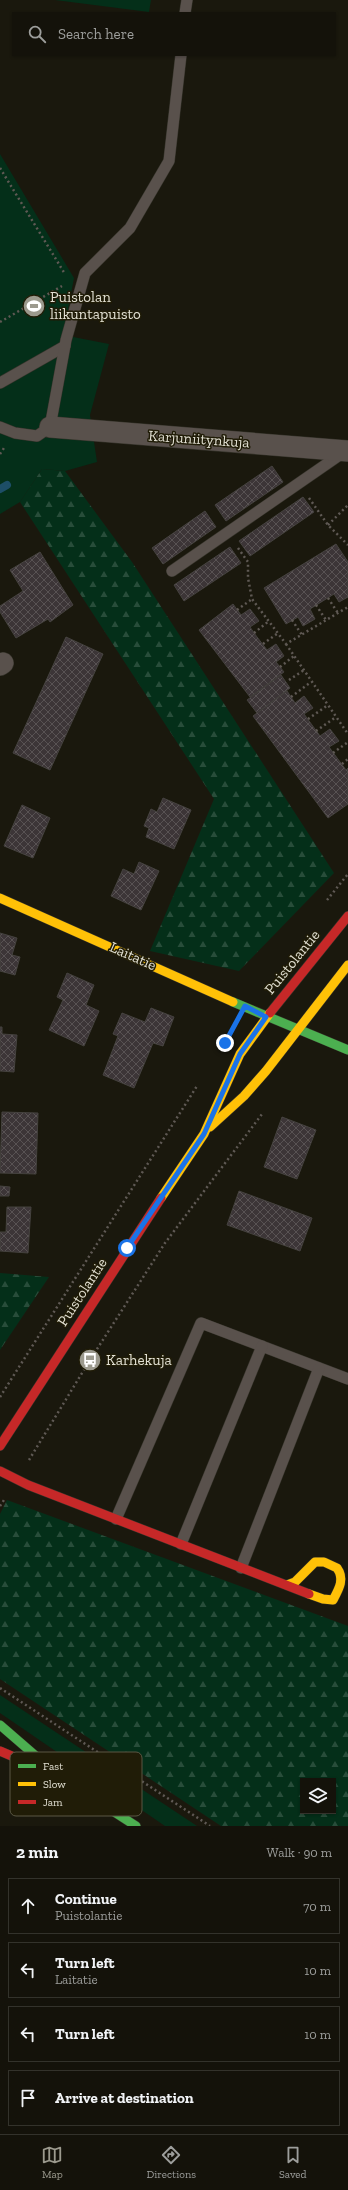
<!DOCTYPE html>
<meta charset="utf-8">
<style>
body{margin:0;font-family:"Zilla Slab",serif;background:#212018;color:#f1f3f6}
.controls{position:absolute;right:12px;bottom:12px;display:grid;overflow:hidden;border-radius:0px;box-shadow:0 1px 3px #0004}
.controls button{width:36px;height:36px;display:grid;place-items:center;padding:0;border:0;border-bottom:1px solid #33322b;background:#14120a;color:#f1f3f6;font:20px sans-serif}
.stop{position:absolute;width:12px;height:12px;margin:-9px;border:3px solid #1a73e8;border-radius:50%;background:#fff}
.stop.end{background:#1a73e8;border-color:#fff;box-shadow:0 1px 4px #0008}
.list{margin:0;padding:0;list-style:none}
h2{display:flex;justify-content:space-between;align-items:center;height:52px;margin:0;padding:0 16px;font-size:17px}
h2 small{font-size:13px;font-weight:400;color:#9d9e9c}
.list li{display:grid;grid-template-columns:26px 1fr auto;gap:12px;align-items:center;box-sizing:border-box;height:56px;margin:0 8px 8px;padding:0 8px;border:1px solid #33322b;border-radius:0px}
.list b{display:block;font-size:15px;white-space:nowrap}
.list p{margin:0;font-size:13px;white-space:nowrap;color:#9d9e9c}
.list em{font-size:13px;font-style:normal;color:#9d9e9c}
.icon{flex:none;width:22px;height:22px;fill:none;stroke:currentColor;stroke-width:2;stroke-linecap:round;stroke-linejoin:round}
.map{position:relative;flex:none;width:348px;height:1826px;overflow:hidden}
.search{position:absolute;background:#14120a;box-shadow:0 1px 3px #0004;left:12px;right:12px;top:12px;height:44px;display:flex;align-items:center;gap:10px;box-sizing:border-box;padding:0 14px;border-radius:0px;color:#9d9e9c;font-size:15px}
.sheet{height:308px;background:#14120a}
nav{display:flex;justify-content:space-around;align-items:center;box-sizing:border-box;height:56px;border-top:1px solid #33322b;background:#14120a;font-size:11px;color:#9d9e9c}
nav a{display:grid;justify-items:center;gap:2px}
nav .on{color:#9c9a8e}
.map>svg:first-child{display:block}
</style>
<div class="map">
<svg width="348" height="1826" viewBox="0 0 348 1826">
<defs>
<pattern id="forest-firs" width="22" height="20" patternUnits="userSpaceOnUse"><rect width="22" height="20" fill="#042f19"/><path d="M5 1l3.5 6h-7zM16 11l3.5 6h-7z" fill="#284d3a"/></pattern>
<pattern id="building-cross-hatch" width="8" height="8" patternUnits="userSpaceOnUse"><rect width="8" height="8" fill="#3c3537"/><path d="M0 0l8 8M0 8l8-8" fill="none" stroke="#585253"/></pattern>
</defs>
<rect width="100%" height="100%" fill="#1a180d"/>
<g fill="#042f19">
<polygon points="55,0 151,0 149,12"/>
<polygon points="0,154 74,278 63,335 109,344 90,415 97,462 65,471 42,469 20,502 0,514"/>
<polygon points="0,1695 197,1826 165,1826 0,1713"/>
</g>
<g fill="url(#forest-firs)" fill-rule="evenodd">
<polygon points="42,469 65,471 132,562 334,873 239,971 150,951 214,799 20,502"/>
<polygon points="0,1273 49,1277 0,1350"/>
<path d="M7 1500 348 1626V1826H221L0 1679V1514ZM303 1781H333V1811H303Z"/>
</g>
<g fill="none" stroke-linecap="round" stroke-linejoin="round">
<polyline stroke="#1d4e66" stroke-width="8" points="0,489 7,485"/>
</g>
<g fill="url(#building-cross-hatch)" stroke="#45423f">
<polygon points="272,466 283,482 226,521 215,505"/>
<polygon points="303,497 314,512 250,556 239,541"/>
<polygon points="205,511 216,527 163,564 152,548"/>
<polygon points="336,544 348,562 348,597 339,602 334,594 310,609 315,619 303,626 298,617 286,624 264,588"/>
<polygon points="230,547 241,563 184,601 174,585"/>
<polygon points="40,552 73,605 50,622 48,619 16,638 0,612 0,606 23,591 10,570"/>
<polygon points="233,604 241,615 250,609 259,621 250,627 254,633 267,650 276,644 284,656 276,662 284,672 250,697 199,630"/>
<polygon points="66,637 103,654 50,770 13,753"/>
<polygon points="281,675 290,688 257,713 247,700"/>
<polygon points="287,691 295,703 304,696 313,708 304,714 320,736 330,729 339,741 329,747 346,770 348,768 348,804 328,818 253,716"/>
<polygon points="163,798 191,810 174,849 146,837 149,828 144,826 151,809 157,812"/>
<polygon points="22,805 50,818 33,858 4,846"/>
<polygon points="139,862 159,871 141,910 111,896 123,869 134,874"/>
<polygon points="0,933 17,938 12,955 20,957 15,975 0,971"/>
<polygon points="67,973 94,985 86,1005 99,1011 84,1046 49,1030 63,1000 57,997"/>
<polygon points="151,1008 174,1017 163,1046 153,1043 134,1088 103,1075 118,1036 113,1034 122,1013 145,1022"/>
<polygon points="0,1027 2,1027 2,1034 17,1035 14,1072 0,1071"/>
<polygon points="2,1112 38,1113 36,1174 0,1173"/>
<polygon points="282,1117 316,1130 297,1179 264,1167"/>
<polygon points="0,1186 10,1187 9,1196 0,1196"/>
<polygon points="239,1191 312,1218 300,1251 227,1225"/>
<polygon points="7,1207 31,1207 28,1253 0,1251 0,1232 6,1232"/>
</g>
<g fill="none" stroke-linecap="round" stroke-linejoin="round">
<g stroke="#35332a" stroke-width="12">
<g id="lane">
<polyline points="185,13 187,0"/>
<polyline points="0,383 65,346"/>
<polyline points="0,427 15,433 37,436 50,427 66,340 85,273 130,228 169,161 181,55"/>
<polyline points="172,571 344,452"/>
<polyline points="116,1519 201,1323 348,1379"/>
<polyline points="181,1544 262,1346"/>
<polyline points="241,1568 319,1368"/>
</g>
</g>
<g stroke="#35332a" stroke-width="22">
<g id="street">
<polyline points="50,427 348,451"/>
<polyline points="0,665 3,663"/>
</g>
</g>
<g stroke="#35332a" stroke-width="10">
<g id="fast">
<polyline points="233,1002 348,1050"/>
<polyline points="0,1725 60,1777 136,1826"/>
</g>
</g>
<g stroke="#35332a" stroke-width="10">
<g id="slow">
<polyline points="0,898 233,1002"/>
<polyline points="210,1127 244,1096 266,1071 348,965"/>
<polyline points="161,1198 204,1134 240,1054 270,1013"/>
<path d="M287 1585 295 1582 315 1562H324L337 1568C345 1579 339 1589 333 1600L323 1599 309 1594"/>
</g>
</g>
<g stroke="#35332a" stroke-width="10">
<g id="jam">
<polyline points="270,1013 348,916"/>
<polyline points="0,1446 161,1198"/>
<polyline points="0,1471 28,1485 309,1594"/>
<polyline points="0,1751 42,1769"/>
</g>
</g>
<g stroke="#5f5954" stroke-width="2.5" stroke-dasharray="2 3" stroke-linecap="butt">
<polyline points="0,168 65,274"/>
<polyline points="0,322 62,286"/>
<polyline points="0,454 4,448"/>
<polyline points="309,498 328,525 348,545"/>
<polyline points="328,525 348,505"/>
<polyline points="238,548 248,562 248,578 252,599 286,644 348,607"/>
<polyline points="328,598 338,613"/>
<polyline points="316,605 326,620"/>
<polyline points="237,610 252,599"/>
<polyline points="292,620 302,635"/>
<polyline points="254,633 269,621"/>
<polyline points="263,644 278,633"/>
<polyline points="286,644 348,734"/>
<polyline points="280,667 294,656"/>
<polyline points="289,680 304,670"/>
<polyline points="291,697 311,682"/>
<polyline points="308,719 328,705"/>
<polyline points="316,731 336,717"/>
<polyline points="333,753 348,742"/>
<polyline points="342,764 348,759"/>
<polyline points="327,900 348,874"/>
<polyline points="0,1397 197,1086"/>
<polyline points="29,1460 90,1360 165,1243 262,1114"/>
<polyline points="0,1506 4,1500"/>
<polyline points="0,1688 210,1826"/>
</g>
<use href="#lane" stroke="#59514c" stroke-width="11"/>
<use href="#street" stroke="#59514c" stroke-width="21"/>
<use href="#fast" stroke="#4caf50" stroke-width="9"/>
<use href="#slow" stroke="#ffc107" stroke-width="9"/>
<use href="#jam" stroke="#c62828" stroke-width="9"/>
</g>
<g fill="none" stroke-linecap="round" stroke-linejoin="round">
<polyline stroke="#1a73e8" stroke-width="5" points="127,1248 204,1134 240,1054 266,1017 245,1006 225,1043"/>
</g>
<defs>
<g id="stadium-disc" transform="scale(1.15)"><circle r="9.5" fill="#9c9a8e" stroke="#201c07"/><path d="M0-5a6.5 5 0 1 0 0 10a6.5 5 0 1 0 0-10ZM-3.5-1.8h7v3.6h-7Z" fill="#fff"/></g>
<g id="bus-disc" transform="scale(1.15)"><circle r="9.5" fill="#9c9a8e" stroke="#201c07"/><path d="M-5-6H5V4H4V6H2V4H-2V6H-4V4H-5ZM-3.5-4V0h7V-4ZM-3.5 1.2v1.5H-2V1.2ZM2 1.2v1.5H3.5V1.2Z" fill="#fff"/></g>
</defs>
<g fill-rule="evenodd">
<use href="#stadium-disc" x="34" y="306"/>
<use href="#bus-disc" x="90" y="1360"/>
</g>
<g text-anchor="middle" stroke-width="3" stroke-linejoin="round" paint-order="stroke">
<g font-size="15" fill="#e2e0d3" stroke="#201c07" text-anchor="start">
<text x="50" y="302">Puistolan<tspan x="50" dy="17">liikuntapuisto</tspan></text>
<text x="106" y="1365">Karhekuja</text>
</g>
<g font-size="15" fill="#e2e0d3" stroke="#201c07">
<text transform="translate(199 439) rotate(4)" y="5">Karjuniitynkuja</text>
<text transform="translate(133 956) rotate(24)" y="5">Laitatie</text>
<text transform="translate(292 962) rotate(-51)" y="5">Puistolantie</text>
<text transform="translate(82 1292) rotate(-57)" y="5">Puistolantie</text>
</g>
</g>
<rect x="10" y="1752" width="132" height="64" rx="6" fill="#201c07" stroke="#5a5744" stroke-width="1"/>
<rect x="18" y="1764" width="18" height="4" fill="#4caf50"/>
<rect x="18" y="1782" width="18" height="4" fill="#ffc107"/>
<rect x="18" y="1800" width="18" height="4" fill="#c62828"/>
<g font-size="11" fill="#e2e0d3">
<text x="43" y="1770">Fast</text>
<text x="43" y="1788">Slow</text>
<text x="43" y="1806">Jam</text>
</g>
</svg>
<div class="controls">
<button><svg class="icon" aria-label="layers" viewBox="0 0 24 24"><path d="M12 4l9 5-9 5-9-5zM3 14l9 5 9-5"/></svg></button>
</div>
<div class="stop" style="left:127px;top:1248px"></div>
<div class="stop end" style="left:225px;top:1043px"></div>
<div class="search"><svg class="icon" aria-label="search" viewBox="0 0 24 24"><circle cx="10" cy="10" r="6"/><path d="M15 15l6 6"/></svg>Search here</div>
</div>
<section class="sheet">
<h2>2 min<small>Walk · 90 m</small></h2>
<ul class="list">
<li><svg class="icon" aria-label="ahead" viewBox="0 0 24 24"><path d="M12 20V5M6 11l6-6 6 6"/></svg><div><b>Continue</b><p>Puistolantie</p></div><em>70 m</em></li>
<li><svg class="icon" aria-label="left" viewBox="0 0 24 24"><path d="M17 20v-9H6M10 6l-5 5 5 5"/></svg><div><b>Turn left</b><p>Laitatie</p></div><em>10 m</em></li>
<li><svg class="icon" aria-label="left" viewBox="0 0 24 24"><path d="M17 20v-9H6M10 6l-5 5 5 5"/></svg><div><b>Turn left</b></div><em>10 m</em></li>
<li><svg class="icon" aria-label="arrive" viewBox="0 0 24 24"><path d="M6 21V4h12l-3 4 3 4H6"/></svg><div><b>Arrive at destination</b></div></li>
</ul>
</section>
<nav>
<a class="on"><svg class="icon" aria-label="map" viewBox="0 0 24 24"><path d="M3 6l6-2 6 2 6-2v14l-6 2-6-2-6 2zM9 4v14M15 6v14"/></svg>Map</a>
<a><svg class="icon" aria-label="directions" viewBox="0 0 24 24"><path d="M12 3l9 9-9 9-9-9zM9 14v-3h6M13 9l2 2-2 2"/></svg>Directions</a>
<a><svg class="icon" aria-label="saved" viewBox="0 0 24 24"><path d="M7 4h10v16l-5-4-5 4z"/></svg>Saved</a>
</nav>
